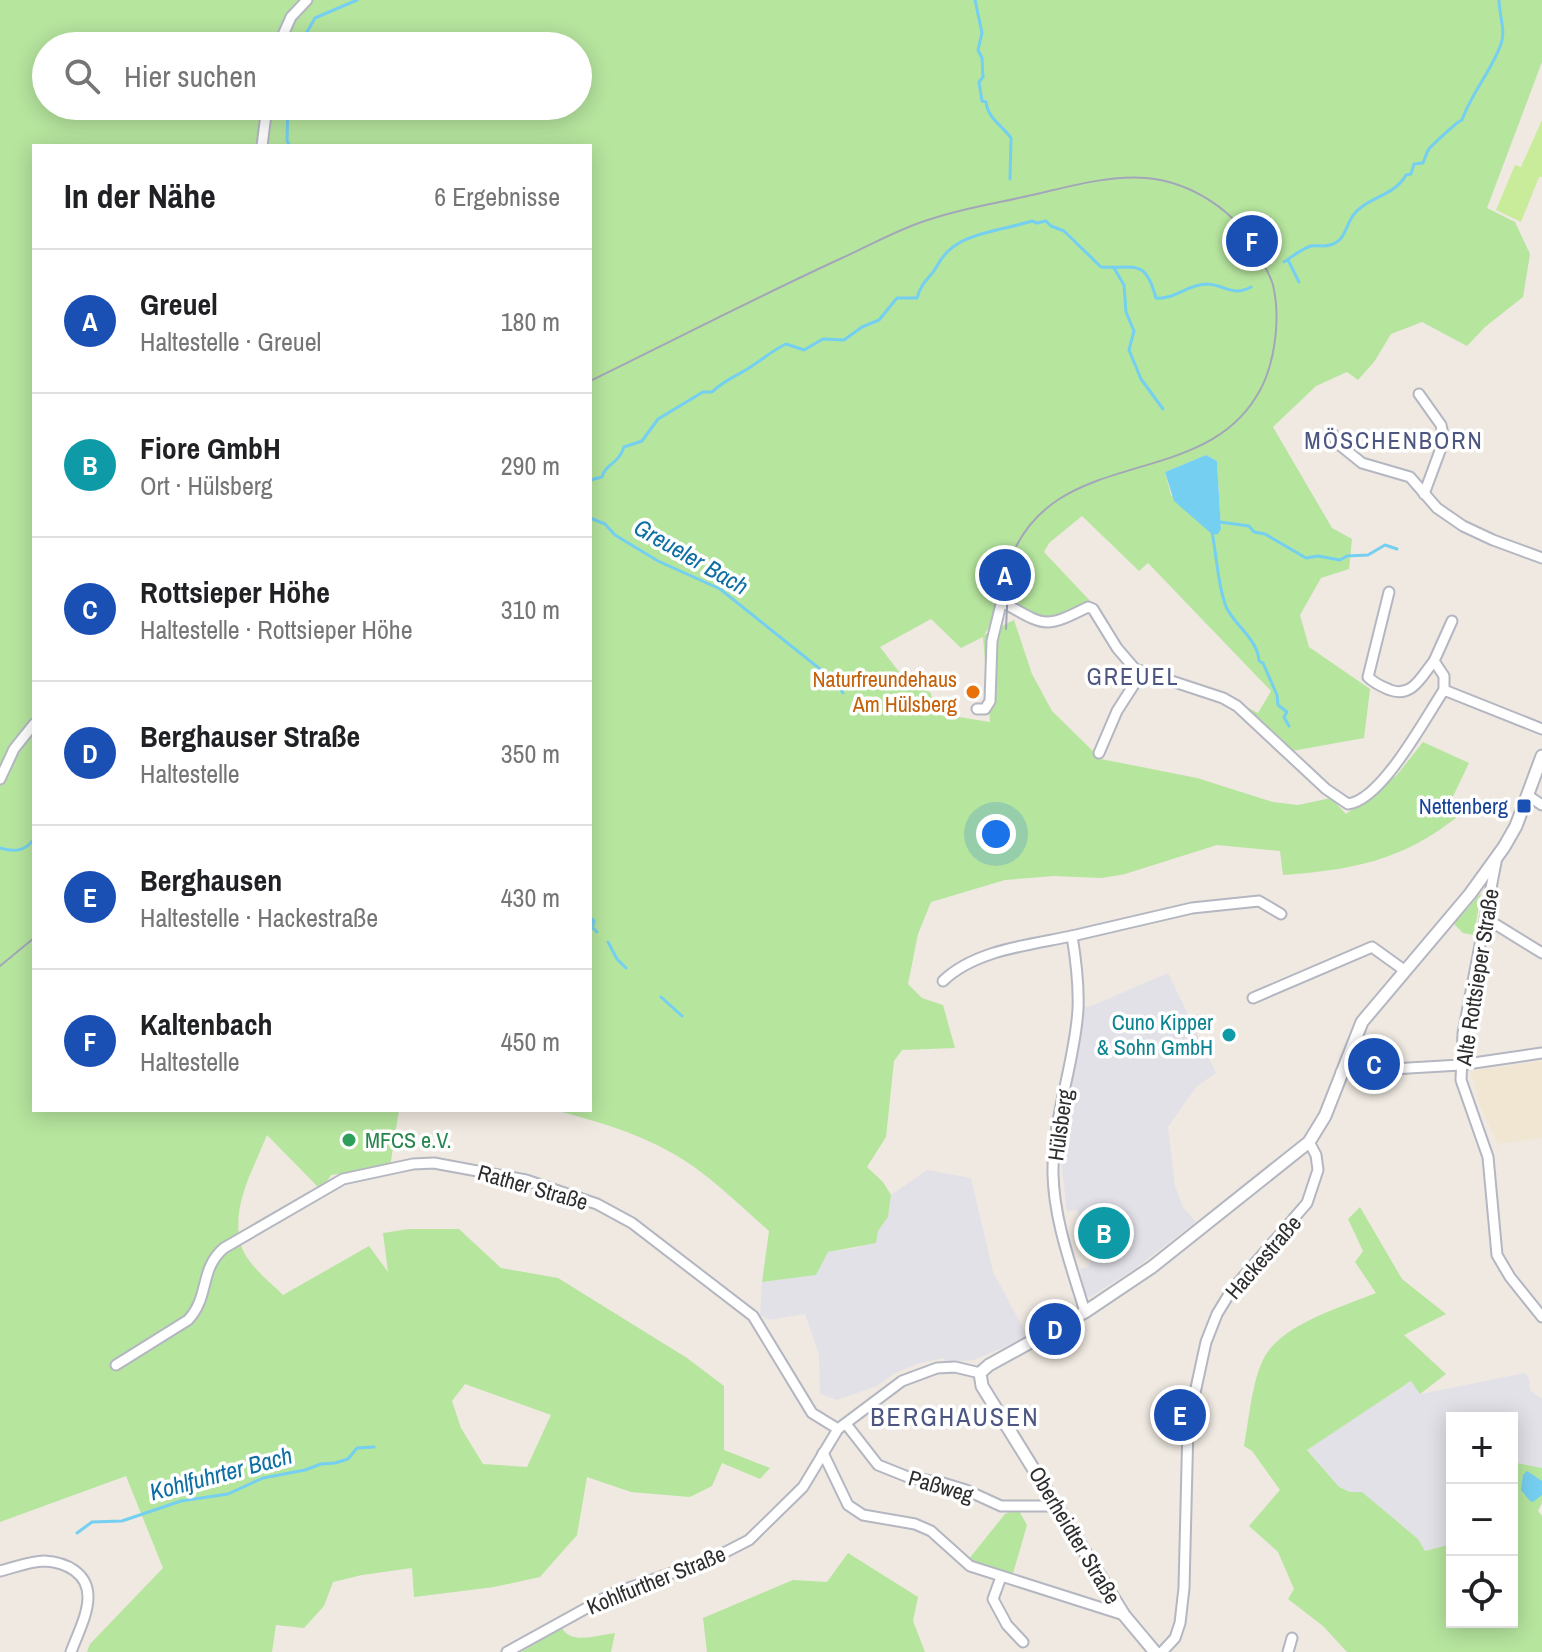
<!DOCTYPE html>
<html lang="de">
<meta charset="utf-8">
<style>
body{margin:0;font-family:"Archivo Narrow",sans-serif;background:#f2f2f2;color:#202124}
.controls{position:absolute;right:24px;bottom:24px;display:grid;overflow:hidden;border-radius:0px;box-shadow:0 4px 20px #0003}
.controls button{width:72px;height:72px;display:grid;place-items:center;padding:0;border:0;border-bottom:2px solid #e0e0e0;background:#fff;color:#202124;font:40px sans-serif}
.you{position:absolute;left:996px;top:834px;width:28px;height:28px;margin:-20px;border:6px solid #fff;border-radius:50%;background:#1a73e8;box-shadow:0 0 0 12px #1a73e833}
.badge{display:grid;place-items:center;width:52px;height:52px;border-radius:50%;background:#4264fb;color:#fff;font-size:26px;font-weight:700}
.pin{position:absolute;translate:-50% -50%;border:4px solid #fff;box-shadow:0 2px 8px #0006}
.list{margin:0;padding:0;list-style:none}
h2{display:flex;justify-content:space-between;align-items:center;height:104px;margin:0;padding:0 32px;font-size:34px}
h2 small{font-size:26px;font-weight:400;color:#757577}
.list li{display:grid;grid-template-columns:52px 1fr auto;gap:24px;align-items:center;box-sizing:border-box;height:144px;padding:0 32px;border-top:2px solid #e0e0e0}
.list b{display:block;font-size:30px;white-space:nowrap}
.list p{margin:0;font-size:26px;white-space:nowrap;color:#757577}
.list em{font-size:26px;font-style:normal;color:#757577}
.icon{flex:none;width:44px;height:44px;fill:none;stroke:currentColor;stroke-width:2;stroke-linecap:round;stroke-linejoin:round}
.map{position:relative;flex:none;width:1542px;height:1652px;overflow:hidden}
.search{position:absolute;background:#fff;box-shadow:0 4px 20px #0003;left:32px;top:32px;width:560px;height:88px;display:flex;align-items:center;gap:20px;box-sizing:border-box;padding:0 28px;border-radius:44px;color:#757577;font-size:30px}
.panel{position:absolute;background:#fff;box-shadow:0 4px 20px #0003;left:32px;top:144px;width:560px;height:968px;border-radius:0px}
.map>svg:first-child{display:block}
</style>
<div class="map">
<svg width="1542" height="1652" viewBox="0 0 1542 1652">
<rect width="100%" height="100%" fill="#efe9e1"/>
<g fill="#e3e1e8">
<polygon points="1168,973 1216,1073 1197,1086 1168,1127 1175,1186 1183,1207 1196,1222 1134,1269 1090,1297 1085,1295 1080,1269 1088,1267 1097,1250 1080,1224 1078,1210 1067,1211 1060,1152 1081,1006 1089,1007"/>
<polygon points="927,1170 971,1178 993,1272 1028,1337 974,1360 946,1362 944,1358 920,1363 895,1373 877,1386 837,1400 820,1394 819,1355 805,1314 770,1320 760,1315 762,1282 816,1275 827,1252 857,1248 878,1231 888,1217 891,1195"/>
<polygon points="1525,1373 1529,1378 1530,1390 1542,1399 1542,1468 1512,1462 1512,1418 1452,1418 1452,1544 1425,1551 1418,1539 1362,1493 1350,1492 1339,1487 1307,1449 1412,1381 1421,1394"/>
</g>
<polygon fill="#f0e6d1" points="1542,1061 1542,1138 1498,1144 1480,1105 1471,1071"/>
<g fill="#b6e59e" fill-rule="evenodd">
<path d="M0 0H1542V62L1487 208 1515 222 1530 254 1523 297 1485 327 1467 346 1422 322 1391 334 1374 362 1358 380 1347 372 1316 386 1273 427 1332 528 1352 539 1349 569 1321 578 1300 615 1309 647 1370 689 1364 738 1292 751 1239 703 1258 713 1271 691 1148 563 1139 571 1082 516 1049 543 1044 552 1093 604C1060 619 1051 625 1018 608L1019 596 992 583C996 601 996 619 984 635L1014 620 1032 674 1052 711 1101 759 1197 778 1273 802 1298 805 1331 798 1346 814 1397 775 1423 742 1469 763 1447 809 1457 817C1402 861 1351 870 1283 875L1280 851 1217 845 1125 874 1102 878 1054 876 1005 880 931 902 918 934 908 984 922 998 943 1005 955 1048 902 1050 894 1061 886 1137 867 1167 883 1182 891 1195 888 1217 878 1231 876 1243 828 1252 816 1275 762 1282 769 1231C738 1204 708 1173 672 1153 635 1132 596 1121 555 1110H590V146H34V1110H399L390 1167 331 1175 321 1190 267 1135C253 1170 232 1204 240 1242 245 1263 268 1280 283 1295L369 1246 388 1272 383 1233 409 1229H459L501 1268 558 1278 687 1358 724 1386V1450L770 1468 760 1479 722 1463 712 1486 690 1497 631 1492 587 1477 577 1535 540 1577 494 1587 414 1597 412 1568 362 1575 333 1582 324 1606 304 1628 276 1625 272 1652H87L90 1644 163 1568 126 1476 0 1522ZM46 46H578V106H46ZM1206 455 1217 461 1221 529 1171 495 1165 472ZM931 619 961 648 983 637 990 722 934 713 931 693 906 681 880 647ZM465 1384 551 1415 527 1467 483 1464 461 1428 452 1401Z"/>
<polygon points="1481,893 1474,935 1463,933 1454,924"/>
<path d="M1360 1207 1402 1279 1446 1314 1404 1335 1446 1374 1420 1394 1411 1381 1307 1450 1339 1487 1350 1492H1362L1418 1539 1425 1551 1452 1544V1622H1512V1462L1542 1468V1503L1538 1511 1542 1516V1652H1347L1323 1626 1288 1599 1294 1589 1278 1552 1249 1526 1280 1490 1252 1451 1244 1446C1249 1420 1252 1379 1265 1356 1283 1324 1344 1306 1376 1293L1355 1262 1363 1251 1348 1219Z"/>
<polygon points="1018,1509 1027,1525 1012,1577 968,1560 1005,1514"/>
<polygon points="848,1553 918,1597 913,1621 925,1652 707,1652 703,1618 793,1580 827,1582"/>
<path d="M562 1628C571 1645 598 1635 615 1633L611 1652H521Z"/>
</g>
<polygon fill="#c9ec9a" points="1542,120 1542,177 1539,177 1521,222 1496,210 1515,165 1521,167"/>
<g fill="#75cff0">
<polygon points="1206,455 1217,461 1221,529 1218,534 1213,535 1174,501 1165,472"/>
<polygon points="1527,1471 1542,1481 1542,1495 1533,1502 1530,1501 1521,1490 1523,1475"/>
</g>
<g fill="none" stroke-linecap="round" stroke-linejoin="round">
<g stroke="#75cff0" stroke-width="3">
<path d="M975 0 982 33 978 50 982 58 983 77 979 82 982 101 986 102C988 119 1002 125 1011 138L1010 179"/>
<polyline points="299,46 315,18 357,0"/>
<polyline points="288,106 287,141 290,146"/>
<polyline points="1288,260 1299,282"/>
<path d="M1284 262C1292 257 1301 249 1311 246 1317 245 1324 247 1330 245 1345 241 1345 228 1352 217 1365 197 1394 197 1406 175L1411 174 1414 164 1423 163C1425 159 1426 153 1429 149 1432 145 1458 121 1462 120 1472 92 1492 70 1501 44 1506 31 1499 14 1499 0"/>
<polyline points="1114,268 1124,285 1126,312 1134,331 1129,350 1141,379 1163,409"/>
<path d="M590 480 602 477C605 464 618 465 624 447L642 441 658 419 703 392H712C727 378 736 377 752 366 763 359 773 350 786 344L804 350 823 339 844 340 862 327 879 320 897 298H917C922 280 930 279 937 266 955 231 999 232 1032 221L1037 223 1046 221 1051 226 1064 231 1101 267C1136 269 1145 258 1156 298 1174 300 1188 284 1207 284 1225 285 1233 297 1251 287"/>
<polyline points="590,518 605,524 615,535 658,561 720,589 835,681 843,693"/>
<polyline points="1220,522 1249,526 1254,532 1265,534 1306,558 1318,556 1340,560 1347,556 1368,555 1385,545 1397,549"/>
<path d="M1212 532C1217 557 1217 580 1225 604 1231 623 1258 638 1259 661L1263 663 1277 695 1278 705 1287 712 1284 717 1289 726"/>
<path d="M0 848C13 852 25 852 34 839"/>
<polyline points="590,917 594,921 592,927 597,932"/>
<polyline points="608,942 617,959 626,968"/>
<polyline points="661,997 682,1016"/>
<polyline points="77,1533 92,1522 122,1521 181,1501 228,1494 263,1478 305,1470 321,1464 335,1463 348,1459 357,1448 374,1447"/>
</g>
<g stroke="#b4b7c1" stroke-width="13">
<g id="minor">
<polyline points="278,46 291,17 307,0"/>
<polyline points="262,146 267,106"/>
<polyline points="1419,394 1441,425 1444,440 1424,494"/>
<polyline points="1332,433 1336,442 1362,463 1410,477 1437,508 1463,526 1493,540 1542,558"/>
<path d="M1389 592 1368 677C1375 684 1381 686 1390 690 1412 698 1421 677 1434 661"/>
<polyline points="1444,690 1444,676 1434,661 1452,621"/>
<path d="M977 709H985L990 701 992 641 1001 604 1004 603C1045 626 1044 629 1088 607L1093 609 1117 648 1135 669 1223 698 1237 706 1326 789 1348 804C1382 800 1425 718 1444 690L1542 729"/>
<polyline points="1099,753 1117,711 1142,672"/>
<polyline points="0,779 14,749 34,724"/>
<polyline points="1527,795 1542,805"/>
<polyline points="1497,857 1463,1033 1461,1080 1488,1157 1497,1255 1510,1277 1542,1317"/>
<polyline points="1487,919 1542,953"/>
<path d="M943 981C975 950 1029 945 1072 936"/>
<polyline points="1253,998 1372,947 1404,970"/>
<polyline points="1341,1072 1460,1065 1542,1053"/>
<path d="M1085 1312C1072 1268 1054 1221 1053 1174 1052 1118 1075 1064 1078 1009 1079 984 1076 960 1072 936L1192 908 1259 901 1281 914"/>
<path d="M116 1365 188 1320C210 1297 199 1269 224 1248L343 1179 413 1164 434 1163 526 1180 597 1204 632 1223 753 1316 812 1413 838 1429"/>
<polyline points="846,1424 878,1465 908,1477 943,1483 966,1490 1001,1506 1058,1506"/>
<polyline points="823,1453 848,1505 863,1515 915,1524 931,1531 970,1566 1124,1615"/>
<path d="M0 1571C13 1568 30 1561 44 1561 66 1562 88 1573 88 1597 88 1615 77 1635 71 1652"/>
<polyline points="1001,1577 993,1599 1007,1625 1023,1642"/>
<polyline points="507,1652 612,1594 712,1559 749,1540 803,1487 838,1429 902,1381 937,1368 955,1367 980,1373"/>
<polyline points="1162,1652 1175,1638 1180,1623 1184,1588 1188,1425 1206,1342 1217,1314 1231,1291 1307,1203 1318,1170 1316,1155 1309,1142"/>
<polyline points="1288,1652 1292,1638"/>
</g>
</g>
<g stroke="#b4b7c1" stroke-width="15">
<polyline id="tertiary" points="1155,1652 1124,1615 982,1386 980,1373 989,1365 1085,1312 1152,1267 1309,1142 1325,1116 1362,1022 1470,894 1504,847 1516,826 1542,756"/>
</g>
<use href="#minor" stroke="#fff" stroke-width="9"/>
<use href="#tertiary" stroke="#fff" stroke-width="11"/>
<g stroke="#a3a6b8" stroke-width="2">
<path d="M590 381C674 340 757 297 842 258 871 245 900 228 931 219 963 208 998 203 1032 195 1068 187 1108 175 1146 178 1191 182 1237 211 1257 252 1262 262 1270 274 1273 285 1281 319 1275 368 1256 397 1196 495 1042 441 1005 575"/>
<polyline points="1006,629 1008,585 1013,564"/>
<polyline points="0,966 34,938"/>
</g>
</g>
<circle fill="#e8710a" stroke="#fff" stroke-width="3" cx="973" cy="692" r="8"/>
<rect fill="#1a4fb4" stroke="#fff" stroke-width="3" x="1516" y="798" width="16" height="16" rx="4"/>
<circle fill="#0f9aa8" stroke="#fff" stroke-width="3" cx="1229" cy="1035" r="8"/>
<circle fill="#2e9e5b" stroke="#fff" stroke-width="3" cx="349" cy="1140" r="8"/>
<g text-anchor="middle" stroke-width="7" stroke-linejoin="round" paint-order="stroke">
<g font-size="22" fill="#c56008" stroke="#fff" text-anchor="end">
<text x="957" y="687">Naturfreundehaus<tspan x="957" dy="25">Am Hülsberg</tspan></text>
</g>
<g font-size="22" fill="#164399" stroke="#fff" text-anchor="end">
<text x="1508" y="814">Nettenberg</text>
</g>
<g font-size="22" fill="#2e2e2e" stroke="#fff">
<text transform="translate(1477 977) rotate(-81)" y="8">Alte Rottsieper Straße</text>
<text transform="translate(1060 1125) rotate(-82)" y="8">Hülsberg</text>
<text transform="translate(533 1187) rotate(16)" y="8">Rather Straße</text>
<text transform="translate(1263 1257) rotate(-49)" y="8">Hackestraße</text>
<text transform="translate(941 1486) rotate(16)" y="8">Paßweg</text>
<text transform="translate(1075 1535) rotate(59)" y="8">Oberheidter Straße</text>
<text transform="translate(656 1580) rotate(-22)" y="8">Kohlfurther Straße</text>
</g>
<g font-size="22" fill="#0d838f" stroke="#fff" text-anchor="end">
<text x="1213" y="1030">Cuno Kipper<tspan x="1213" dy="25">&amp; Sohn GmbH</tspan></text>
</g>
<g font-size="22" fill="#27864d" stroke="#fff" text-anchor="start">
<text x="365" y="1148">MFCS e.V.</text>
</g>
<g font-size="24" letter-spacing="2" fill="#4d5680" stroke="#fff">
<text x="1394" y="449">MÖSCHENBORN</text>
<text x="1133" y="685">GREUEL</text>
</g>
<g font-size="24" font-style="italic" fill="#0d6fa3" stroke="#fff">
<text transform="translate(691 557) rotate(30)" y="8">Greueler Bach</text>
<text transform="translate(221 1474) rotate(-15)" y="8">Kohlfuhrter Bach</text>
</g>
<g font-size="26" letter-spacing="2" fill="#4d5680" stroke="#fff">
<text x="955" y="1426">BERGHAUSEN</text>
</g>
</g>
</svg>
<div class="controls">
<button>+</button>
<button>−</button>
<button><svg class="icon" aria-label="locate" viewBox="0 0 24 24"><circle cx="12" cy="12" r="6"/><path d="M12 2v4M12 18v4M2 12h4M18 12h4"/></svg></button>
</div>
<div class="you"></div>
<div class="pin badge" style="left:1005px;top:575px;background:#1a4fb4">A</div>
<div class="pin badge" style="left:1104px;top:1233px;background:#0f9aa8">B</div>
<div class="pin badge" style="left:1374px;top:1064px;background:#1a4fb4">C</div>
<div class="pin badge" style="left:1055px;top:1329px;background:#1a4fb4">D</div>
<div class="pin badge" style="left:1180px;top:1415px;background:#1a4fb4">E</div>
<div class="pin badge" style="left:1252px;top:241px;background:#1a4fb4">F</div>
<div class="search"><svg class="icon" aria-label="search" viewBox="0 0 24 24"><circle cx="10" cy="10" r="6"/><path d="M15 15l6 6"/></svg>Hier suchen</div>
<section class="panel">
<h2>In der Nähe<small>6 Ergebnisse</small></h2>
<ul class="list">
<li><span class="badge" style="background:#1a4fb4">A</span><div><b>Greuel</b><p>Haltestelle · Greuel</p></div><em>180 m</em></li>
<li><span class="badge" style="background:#0f9aa8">B</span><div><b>Fiore GmbH</b><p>Ort · Hülsberg</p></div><em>290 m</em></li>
<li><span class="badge" style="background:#1a4fb4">C</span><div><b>Rottsieper Höhe</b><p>Haltestelle · Rottsieper Höhe</p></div><em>310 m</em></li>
<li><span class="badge" style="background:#1a4fb4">D</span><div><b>Berghauser Straße</b><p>Haltestelle</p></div><em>350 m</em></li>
<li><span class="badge" style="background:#1a4fb4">E</span><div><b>Berghausen</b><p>Haltestelle · Hackestraße</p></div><em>430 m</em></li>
<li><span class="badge" style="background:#1a4fb4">F</span><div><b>Kaltenbach</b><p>Haltestelle</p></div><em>450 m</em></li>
</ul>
</section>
</div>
